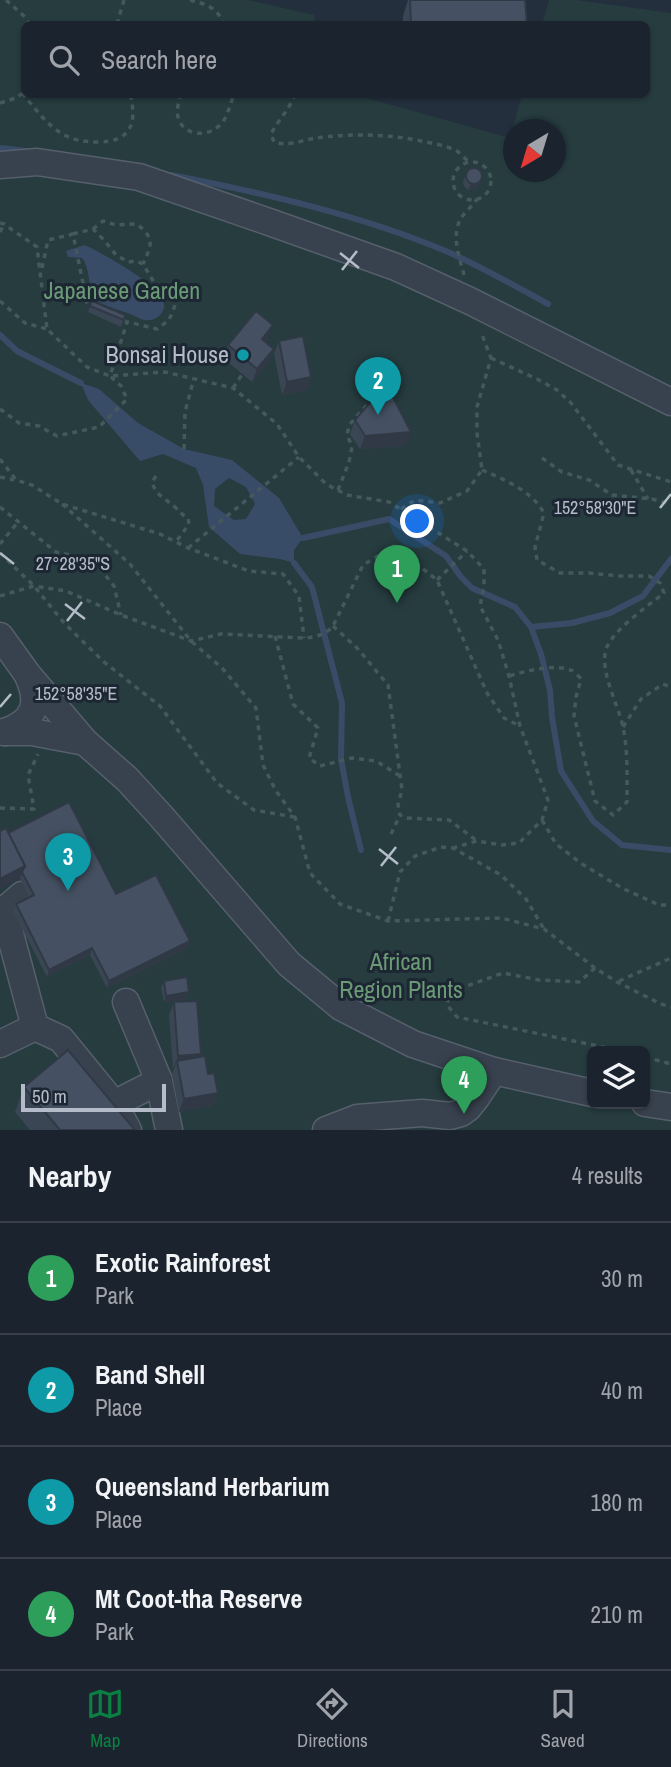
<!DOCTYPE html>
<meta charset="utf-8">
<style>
body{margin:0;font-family:"Archivo Narrow",sans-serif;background:#242b36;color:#f1f3f6}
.controls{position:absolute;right:21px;bottom:21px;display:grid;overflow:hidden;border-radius:10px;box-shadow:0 2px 5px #0004}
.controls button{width:63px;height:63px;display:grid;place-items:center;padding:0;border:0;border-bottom:2px solid #39404a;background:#1b232e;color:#f1f3f6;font:35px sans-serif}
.compass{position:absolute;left:503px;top:119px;width:63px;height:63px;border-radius:50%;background:#1b232e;box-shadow:0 2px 5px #0004;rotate:218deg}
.scale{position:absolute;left:21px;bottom:18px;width:145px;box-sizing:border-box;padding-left:7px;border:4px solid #b4bcc9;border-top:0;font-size:19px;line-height:24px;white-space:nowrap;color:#b4bcc9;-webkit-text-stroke:5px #1d2633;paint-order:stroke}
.you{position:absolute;left:418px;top:522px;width:24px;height:24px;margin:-18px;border:5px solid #fff;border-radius:50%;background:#1a73e8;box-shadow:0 0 0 10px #1a73e833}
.badge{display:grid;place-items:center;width:46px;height:46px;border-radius:50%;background:#0b8043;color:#fff;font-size:23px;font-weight:700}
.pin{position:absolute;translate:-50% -58px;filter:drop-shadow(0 2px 4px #0008)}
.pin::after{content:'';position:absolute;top:37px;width:24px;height:21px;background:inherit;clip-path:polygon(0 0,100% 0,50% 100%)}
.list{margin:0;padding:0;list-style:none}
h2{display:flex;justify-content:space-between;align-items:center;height:91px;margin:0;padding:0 28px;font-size:30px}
h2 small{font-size:23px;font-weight:400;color:#a0a4aa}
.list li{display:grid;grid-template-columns:46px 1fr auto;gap:21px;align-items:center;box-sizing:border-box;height:112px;padding:0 28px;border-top:2px solid #39404a}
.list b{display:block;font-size:26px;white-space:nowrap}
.list p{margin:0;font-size:23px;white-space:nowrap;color:#a0a4aa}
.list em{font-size:23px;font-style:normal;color:#a0a4aa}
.icon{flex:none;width:38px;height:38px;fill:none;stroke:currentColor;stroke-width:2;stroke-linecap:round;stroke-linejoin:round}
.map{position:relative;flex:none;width:671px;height:1130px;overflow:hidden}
.search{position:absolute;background:#1b232e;box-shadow:0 2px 5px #0004;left:21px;right:21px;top:21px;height:77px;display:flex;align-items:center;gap:18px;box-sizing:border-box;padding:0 24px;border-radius:10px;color:#a0a4aa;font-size:26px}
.sheet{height:539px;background:#1b232e}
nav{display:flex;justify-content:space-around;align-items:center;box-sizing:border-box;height:98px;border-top:2px solid #39404a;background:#1b232e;font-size:19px;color:#a0a4aa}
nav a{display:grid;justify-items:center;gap:4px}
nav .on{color:#0b8043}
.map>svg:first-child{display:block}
</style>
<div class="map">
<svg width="671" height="1130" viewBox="0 0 671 1130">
<rect width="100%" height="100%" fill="#242f3e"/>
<path fill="#263c3f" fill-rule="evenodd" d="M0 0H248L314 15 316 24H24V94L356 95 510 138 522 95 646 94V24H542L549 0H577L671 13V1130H0ZM514 130H556V172H514ZM592 1051H645V1104H592Z"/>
<g fill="#394c67" fill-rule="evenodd">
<path d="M85 245C103 254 157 283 163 301 168 312 155 322 144 320 143 320 136 317 135 316 124 311 109 308 99 302 86 293 92 270 82 258L68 257 66 251Z"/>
<path d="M81 383 99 389 138 423 184 449 232 460 279 498 303 538 294 550V563L280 559 240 554 209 527 203 485 196 468 163 454 140 461 88 400ZM229 478 246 487 255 504 246 519 234 520 214 506 215 489Z"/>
</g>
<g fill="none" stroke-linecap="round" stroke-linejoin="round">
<g stroke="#394c67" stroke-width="6">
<polyline points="0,148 26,151"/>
<path d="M171 175C263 193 361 215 448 252 482 267 515 286 548 304"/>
<polyline points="158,294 171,288"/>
<polyline points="0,335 17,351 81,383"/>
<polyline points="303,538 389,519 446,556 461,577 472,588 515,607 531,627 541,654 550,690 552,717 561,771 593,821 622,845 671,850"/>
<polyline points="294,563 312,587 342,703 341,759 348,797 361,850"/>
<polyline points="531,627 572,623 610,613 643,596 671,559"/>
</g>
<g stroke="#565f6c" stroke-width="29">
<g id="minor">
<polyline points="0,165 37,162 139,177 272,223 396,267 470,301 671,402"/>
<polyline points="0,636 28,675 85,742 127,779 160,815 289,964 341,1007 413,1044 494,1071 592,1093"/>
<polyline points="4,732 32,732 85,742"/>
<path d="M5 732C34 722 41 704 28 676"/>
<polyline points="22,895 8,907 8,926 35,1027"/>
<polyline points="126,1002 159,1081 169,1130"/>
<polyline points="0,1044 35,1027 61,1039 114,1104 128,1130"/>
<polyline points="645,1103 671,1107"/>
<polyline points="114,1104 159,1081"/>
<polyline points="326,1130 357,1118 422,1113 450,1116 461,1113 468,1108 476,1098 494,1071"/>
</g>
</g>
<g stroke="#44595c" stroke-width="3.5" stroke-dasharray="5 5" stroke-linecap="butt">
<polyline points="6,0 24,16 29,24"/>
<path d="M190 0C205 4 219 8 223 24"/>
<polyline points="117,24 124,0"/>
<path d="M22 93C34 107 45 123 61 133 72 140 84 142 98 142 130 142 138 124 130 94"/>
<path d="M181 94C179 102 176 109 178 117 183 136 207 138 220 125 229 116 229 104 235 94"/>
<path d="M295 94C290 109 278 120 271 134L274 142C286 147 303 140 316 138 353 133 390 134 426 142 436 144 447 146 457 151 461 154 465 159 469 162"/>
<polyline points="0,103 16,98 24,92"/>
<circle cx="472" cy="181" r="19"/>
<polyline points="0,223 4,224 37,247 47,329 87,367 110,376 165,372 233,388 277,424 299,457 326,484 347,495 389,502 467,551 484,569 484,585 480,606 498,640 509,676 520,726 548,800 542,820 519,843 502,845 477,841 453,848"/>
<path d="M93 229 103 221 116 225 137 224C155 239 152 244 143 264"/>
<polyline points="0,232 4,224"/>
<polyline points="73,234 93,229 104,240 116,255 128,262 136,261 143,264 155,284 175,298 176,303 169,320 157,329 128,322"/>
<polyline points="42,268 48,240 73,234 87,303 94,306"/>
<path d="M464 275C460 259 452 239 459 222 462 214 472 207 477 199"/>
<polyline points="0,301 25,323 47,329"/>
<polyline points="491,358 537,379 557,390 571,403 618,465 671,482"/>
<polyline points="233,388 243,373"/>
<polyline points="0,409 19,423 39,426 57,436 99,427 127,399 121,386 110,376 127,322 120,318"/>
<polyline points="184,449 185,412 194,378"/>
<polyline points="542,458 562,472 589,480 612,495 652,499 671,504"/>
<polyline points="0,459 16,480 32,485 62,504 160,534 188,548 249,571 283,574 299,596 304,638"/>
<path d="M482 470C505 480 531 490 544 513L535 547 537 560 560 573H589L620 576H649L660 583 664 593C648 606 608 633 605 653 602 677 618 704 623 727 628 751 627 777 627 802L613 815 595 801 574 716 576 697 581 679C581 678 573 671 573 671 556 663 526 671 509 676"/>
<polyline points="631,470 648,499"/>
<path d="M156 476 152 482C156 496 165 498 175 507 180 512 182 515 188 518L189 524 176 542"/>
<polyline points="0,477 14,480"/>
<polyline points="338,490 349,462 352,447 347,434 350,424 377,394"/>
<polyline points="62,504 130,564 191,641 222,668 256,708 263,765 276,791 295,817 310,873 340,904 388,921 501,918 544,929 595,968 617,982 661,1004 671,1007"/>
<polyline points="0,507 56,552 93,560 114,586 121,615"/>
<polyline points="401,509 415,500 440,503 467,491 482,470 477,433 477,407 491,358 481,332"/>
<polyline points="0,544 18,522"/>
<polyline points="188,548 299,457"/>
<polyline points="0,553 34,586 65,624 104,662 160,706 217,783 254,810 294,817"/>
<polyline points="437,580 467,551"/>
<path d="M0 596 34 586 66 591 121 615 191 641 221 634 304 638C315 637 326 635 333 626L363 565 394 546 437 580 487 693 504 718 520 726"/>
<polyline points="333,626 358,649 388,685 402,790 398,805 400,815 407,818 449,820 477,841"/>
<polyline points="275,636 293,704 318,728 309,758 320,766 352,758 376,761 400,776"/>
<polyline points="623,727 641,699 663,684 671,687"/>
<polyline points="0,808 34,809 28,775 38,754"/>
<polyline points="542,820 556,844 582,864 622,888 659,905 671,905"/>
<polyline points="391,834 400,815"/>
<polyline points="388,921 400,872 415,856 441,847 453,848 501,875 526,899 544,929"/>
<polyline points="595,968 579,982 539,980 503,973 450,992 447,1005 457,1017 623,1051"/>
<polyline points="619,981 671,958"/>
<polyline points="645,1057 671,1064"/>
</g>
<use href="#minor" stroke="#38414e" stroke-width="26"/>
</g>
<g fill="#3b4654">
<polygon points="408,0 525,0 527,24 403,24 403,16"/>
<polygon points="466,174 483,177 480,183 476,190 468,190 464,186 463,181"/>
<polygon points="92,301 125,315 121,327 88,312"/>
<polygon points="268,339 265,342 269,362 252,382 223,358 228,345"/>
<polygon points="279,341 311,377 307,390 282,395 274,354"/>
<polygon points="355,420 406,446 360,449 350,434"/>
<polygon points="8,833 116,894 190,941 187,948 107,988 90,955 47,977 13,911 16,904 29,897 20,879"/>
<polygon points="164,981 189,992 187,999 164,1002 161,988"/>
<polygon points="174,1002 201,1054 200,1057 218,1093 213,1106 179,1112 172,1074 174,1069 173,1069 169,1015"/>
<polygon points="24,1087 135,1130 30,1130 15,1112"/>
</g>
<g fill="#303945">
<polygon points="483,177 480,183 476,190 468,190 471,184"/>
<polygon points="273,325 268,339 257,352 262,339"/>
<polygon points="274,349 269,362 252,382 257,369"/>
<polygon points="311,377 307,390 282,395 287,382"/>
<polygon points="411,432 406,446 360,449 365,436"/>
<polygon points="25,866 20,879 0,889 0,879"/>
<polygon points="190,941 187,948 107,988 109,981"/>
<polygon points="92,948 90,955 47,977 49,970"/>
<polygon points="189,992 187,999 164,1002 166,996"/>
<polygon points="201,1054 196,1067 177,1061 174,1069 173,1069 178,1056"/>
<polygon points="218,1093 213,1106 179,1112 184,1099"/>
</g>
<g fill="#455162" stroke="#303945" stroke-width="2">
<polygon points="410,0 525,0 527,24 411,24"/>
<circle cx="474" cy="176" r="8"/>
<polygon points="92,301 125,315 124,320 90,306"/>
<polygon points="256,311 273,325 262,339 274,349 257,369 228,345"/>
<polygon points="303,336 311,377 287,382 279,341"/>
<polygon points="386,384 411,432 365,436 355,420"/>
<polygon points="69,802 116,894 156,875 190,941 109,981 92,948 49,970 16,904 34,895 22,872 25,866 8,833"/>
<polygon points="6,828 25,866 0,879 0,831"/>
<polygon points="187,977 189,992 166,996 164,981"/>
<polygon points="197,1001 201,1054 178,1056 174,1002"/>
<polygon points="68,1050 135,1130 60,1130 24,1087"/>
<polygon points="205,1056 208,1074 214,1073 218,1093 184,1099 177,1061"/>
</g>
<path fill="none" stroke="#b4bcc9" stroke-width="2.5" d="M340 253 359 268M342 270 357 251M660 508 671 494M0 553 14 564M65 604 85 619M67 621 82 602M0 707 11 694M379 849 398 864M381 866 396 847"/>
<circle fill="#0f9aa8" stroke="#1d2633" stroke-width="2.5" cx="243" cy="355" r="7"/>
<g text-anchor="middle" stroke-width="6" stroke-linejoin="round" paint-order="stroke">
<g font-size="24" fill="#6b9a76" stroke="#1d2633">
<text x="122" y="299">Japanese Garden</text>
<text x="401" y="970">African<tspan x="401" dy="28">Region Plants</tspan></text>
</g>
<g font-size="24" fill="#b4bcc9" stroke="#1d2633" text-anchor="end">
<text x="229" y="363">Bonsai House</text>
</g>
</g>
<g font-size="18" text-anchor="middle" fill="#b4bcc9" stroke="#1d2633" stroke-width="6" stroke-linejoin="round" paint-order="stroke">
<text x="595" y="514">152°58'30"E</text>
<text x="73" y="570">27°28'35"S</text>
<text x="76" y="700">152°58'35"E</text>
</g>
</svg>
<div class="controls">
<button><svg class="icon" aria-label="layers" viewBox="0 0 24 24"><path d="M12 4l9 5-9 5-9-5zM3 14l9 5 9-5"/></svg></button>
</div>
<svg class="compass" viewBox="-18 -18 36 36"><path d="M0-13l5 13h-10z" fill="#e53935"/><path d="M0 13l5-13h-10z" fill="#a0a4aa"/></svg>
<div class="scale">50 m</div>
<div class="you"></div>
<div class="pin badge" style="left:397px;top:603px;background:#2e9e5b">1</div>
<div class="pin badge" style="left:378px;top:415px;background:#0f9aa8">2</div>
<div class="pin badge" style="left:68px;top:891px;background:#0f9aa8">3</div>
<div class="pin badge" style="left:464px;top:1114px;background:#2e9e5b">4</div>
<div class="search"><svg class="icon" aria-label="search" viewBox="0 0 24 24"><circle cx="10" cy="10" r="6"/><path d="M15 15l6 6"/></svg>Search here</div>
</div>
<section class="sheet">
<h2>Nearby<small>4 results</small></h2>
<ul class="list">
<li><span class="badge" style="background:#2e9e5b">1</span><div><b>Exotic Rainforest</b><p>Park</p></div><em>30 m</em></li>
<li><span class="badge" style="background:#0f9aa8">2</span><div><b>Band Shell</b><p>Place</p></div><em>40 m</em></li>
<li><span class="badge" style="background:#0f9aa8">3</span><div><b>Queensland Herbarium</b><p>Place</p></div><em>180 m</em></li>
<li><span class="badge" style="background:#2e9e5b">4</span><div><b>Mt Coot-tha Reserve</b><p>Park</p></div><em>210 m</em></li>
</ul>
</section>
<nav>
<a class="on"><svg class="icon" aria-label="map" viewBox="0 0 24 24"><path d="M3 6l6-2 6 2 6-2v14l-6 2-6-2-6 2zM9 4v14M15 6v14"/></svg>Map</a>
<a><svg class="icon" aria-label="directions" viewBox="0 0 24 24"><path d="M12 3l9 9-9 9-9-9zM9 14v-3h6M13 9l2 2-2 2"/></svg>Directions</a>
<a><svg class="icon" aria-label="saved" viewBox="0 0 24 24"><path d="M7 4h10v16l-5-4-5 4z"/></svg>Saved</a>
</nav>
